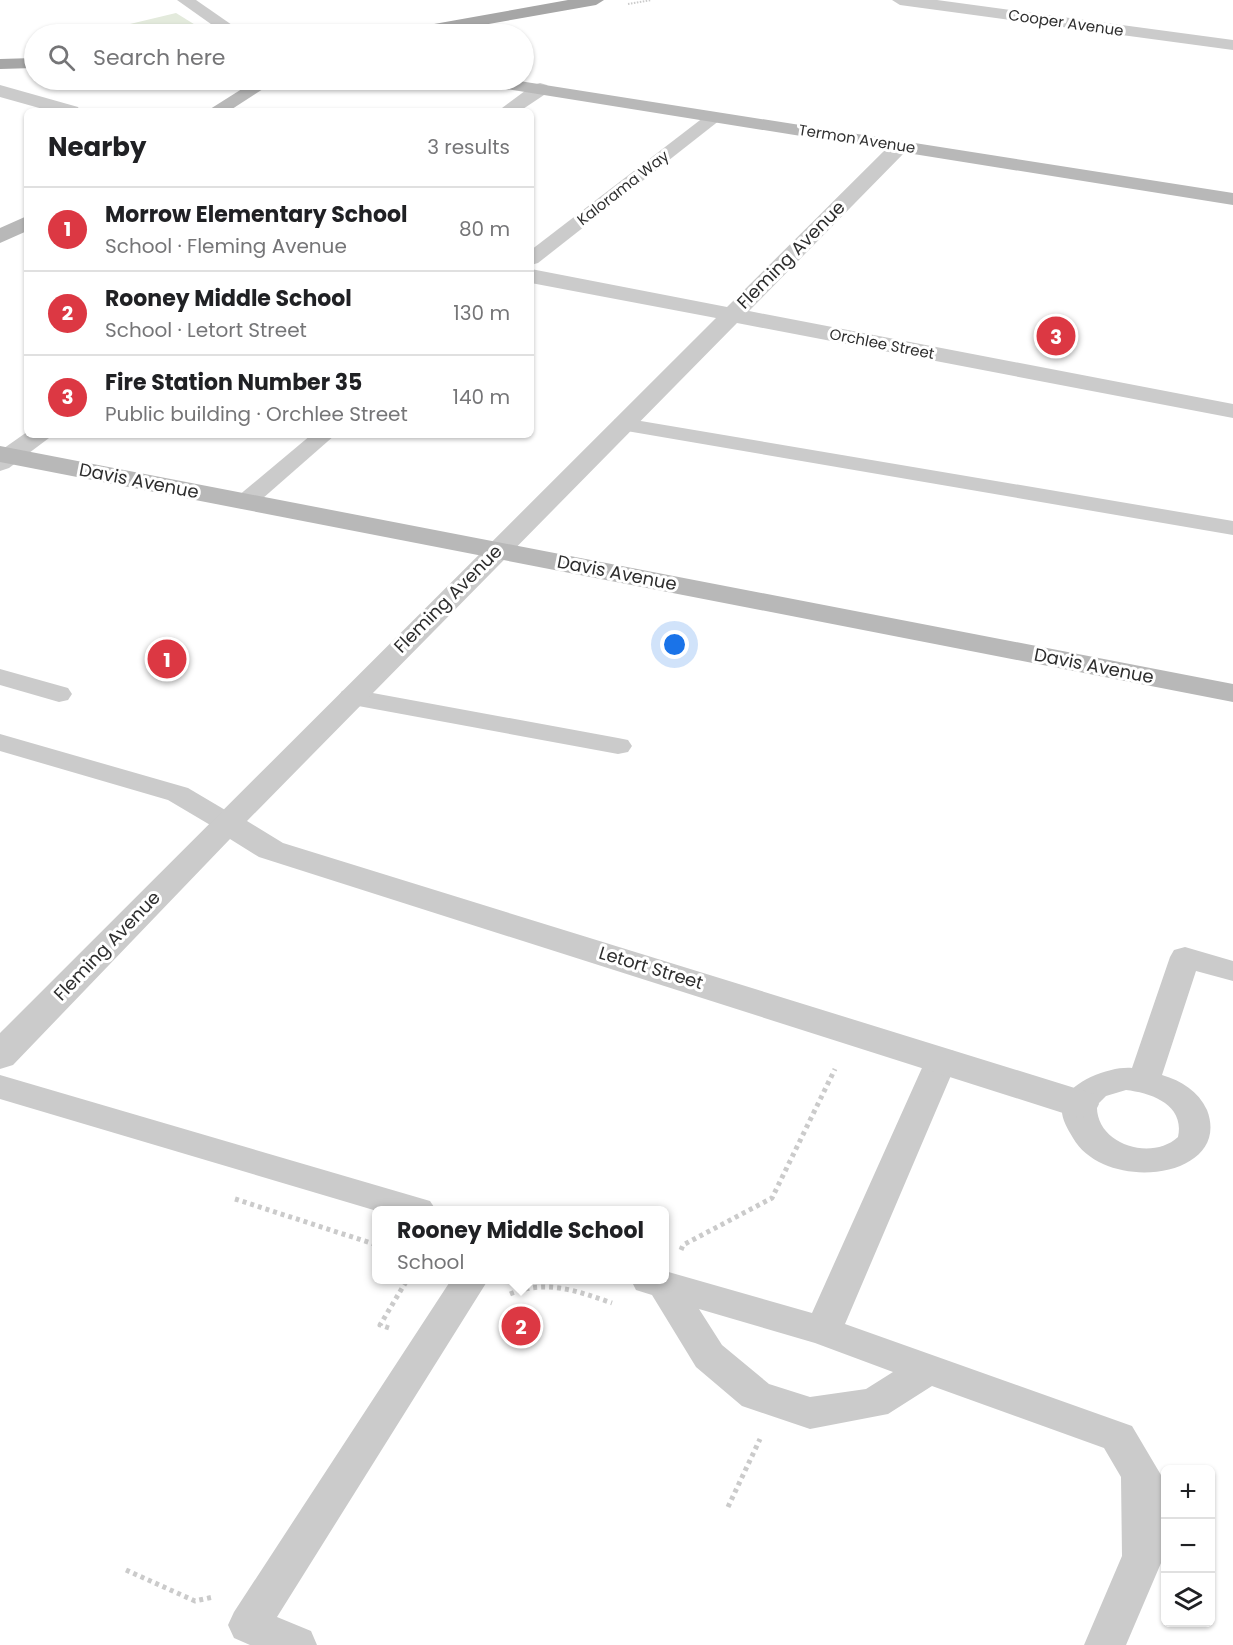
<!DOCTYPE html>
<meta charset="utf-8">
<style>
body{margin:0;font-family:Poppins,sans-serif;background:#f2f2f2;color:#202124}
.controls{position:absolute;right:18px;bottom:18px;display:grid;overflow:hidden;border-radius:9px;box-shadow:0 2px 4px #0004}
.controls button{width:54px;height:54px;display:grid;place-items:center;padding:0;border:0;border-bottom:2px solid #e0e0e0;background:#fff;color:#202124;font:30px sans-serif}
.you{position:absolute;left:675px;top:645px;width:21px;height:21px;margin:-15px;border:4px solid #fff;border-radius:50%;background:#1a73e8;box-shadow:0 0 0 9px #1a73e833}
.badge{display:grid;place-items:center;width:39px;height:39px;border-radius:50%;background:#dc3843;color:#fff;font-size:20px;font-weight:700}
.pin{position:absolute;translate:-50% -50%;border:3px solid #fff;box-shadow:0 2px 6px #0006}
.popup{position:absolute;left:372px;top:1206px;width:297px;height:78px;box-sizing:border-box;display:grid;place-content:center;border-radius:9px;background:#fff;filter:drop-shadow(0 2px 4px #0005);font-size:20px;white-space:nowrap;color:#757577}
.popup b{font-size:22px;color:#202124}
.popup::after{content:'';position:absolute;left:50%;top:100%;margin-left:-12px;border:12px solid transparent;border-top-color:#fff}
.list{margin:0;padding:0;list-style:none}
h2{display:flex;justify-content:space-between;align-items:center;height:78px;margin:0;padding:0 24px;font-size:26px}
h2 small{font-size:20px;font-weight:400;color:#757577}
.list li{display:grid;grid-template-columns:39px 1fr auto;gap:18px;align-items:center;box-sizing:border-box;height:84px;padding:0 24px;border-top:2px solid #e0e0e0}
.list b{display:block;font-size:22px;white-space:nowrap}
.list p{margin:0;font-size:20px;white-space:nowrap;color:#757577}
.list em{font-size:20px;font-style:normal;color:#757577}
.icon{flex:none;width:33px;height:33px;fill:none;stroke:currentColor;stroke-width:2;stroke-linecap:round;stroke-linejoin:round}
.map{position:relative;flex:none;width:1233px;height:1645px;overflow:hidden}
.search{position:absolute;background:#fff;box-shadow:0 2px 4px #0004;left:24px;top:24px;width:510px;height:66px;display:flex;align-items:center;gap:15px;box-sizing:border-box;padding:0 21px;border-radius:33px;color:#757577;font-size:22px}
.panel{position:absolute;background:#fff;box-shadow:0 2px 4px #0004;left:24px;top:108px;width:510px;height:330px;border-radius:9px}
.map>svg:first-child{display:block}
</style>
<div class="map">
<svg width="1233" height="1645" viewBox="0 0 1233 1645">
<rect width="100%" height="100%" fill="#fff"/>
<polygon fill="#e3eadc" points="176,13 210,34 88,34"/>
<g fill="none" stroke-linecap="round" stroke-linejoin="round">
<g stroke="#cbcbcb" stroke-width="2" stroke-dasharray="1.5 1.5" stroke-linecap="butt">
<polyline points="628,4 651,0"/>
<polyline points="344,34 371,29"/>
</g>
<g stroke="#cbcbcb" stroke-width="5" stroke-dasharray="4 4" stroke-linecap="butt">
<polyline points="235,1199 377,1245"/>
<polyline points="681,1250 683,1245 772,1198 835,1069"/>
<path d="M510 1294C546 1279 577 1291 612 1303"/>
<polyline points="389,1328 380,1325 407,1280"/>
<polyline points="728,1507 760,1439"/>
<polyline points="126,1570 195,1601 213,1597"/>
</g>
<g fill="#cbcbcb" fill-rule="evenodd">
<polygon points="714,112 722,117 720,120 538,263 531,265 531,250 708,114"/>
<polygon points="623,418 1233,521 1233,535 615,429 612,424 615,419"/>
<polygon points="311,435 335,435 254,506 238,506 235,501 238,496"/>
<polygon points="0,669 68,688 72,694 68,700 59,702 0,685"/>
<polygon points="351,689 618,738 628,740 632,746 628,752 618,754 342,703 338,697 342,691"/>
<polygon points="0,734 188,788 237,817 241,823 237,829 227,832 217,829 168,800 0,751"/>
<path d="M1185 947 1233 961V981L1196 971 1162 1075C1182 1081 1198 1091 1207 1110 1233 1178 1106 1195 1073 1138 1066 1126 1058 1114 1064 1100 1073 1080 1112 1066 1132 1068L1170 957 1174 950ZM1126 1090C1152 1093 1185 1105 1178 1137 1151 1162 1095 1144 1097 1105L1106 1096Z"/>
<path d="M942 1048 954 1051 958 1059 845 1324 1132 1426 1161 1475 1164 1556 1126 1645H1084L1122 1556 1121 1477 1104 1448 932 1386 888 1414 810 1429 742 1406 696 1367 652 1295 636 1290 631 1280H665V1271L812 1313 926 1059 930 1051ZM699 1309 815 1343 893 1372 866 1389 810 1397 769 1384 722 1345Z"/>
<polygon points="0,1075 430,1201 436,1210 377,1211 0,1099"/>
<polygon points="451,1280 488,1280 277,1617 311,1631 317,1645 250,1645 234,1638 228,1625 234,1612"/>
</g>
<g fill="#cbcbcb" fill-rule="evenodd">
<polygon points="177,0 196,0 245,34 225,34"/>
<polygon points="892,0 937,0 1233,40 1233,50 900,5"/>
<polygon points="540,83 547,85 549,89 547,93 520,111 498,111 533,85"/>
<polygon points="0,85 78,107 80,111 50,111 0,97"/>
<polygon points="900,140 907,142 910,146 907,150 749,311 1233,404 1233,418 737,323 247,821 283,843 1094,1094 1099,1104 1094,1114 1080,1118 1066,1114 259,857 230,839 13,1065 0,1069 0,1033 716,318 531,283 531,269 727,307 893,142"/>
<polygon points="27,432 27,435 53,435 9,468 0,471 0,451"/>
</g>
<g fill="#b8b8b8" fill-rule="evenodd">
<polygon points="256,80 277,80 229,111 207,111"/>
<polygon points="472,80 513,80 1233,193 1233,205 481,85"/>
<polygon points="27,216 27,231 0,243 0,228"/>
<polygon points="0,446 1233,684 1233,702 0,462"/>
</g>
<g fill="#a6a6a6" fill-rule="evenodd">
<polygon points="568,0 604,0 596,5 432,34 397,34 406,29"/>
<polygon points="34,58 34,68 0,69 0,59"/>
</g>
</g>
<g text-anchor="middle" stroke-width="6" stroke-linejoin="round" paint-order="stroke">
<g font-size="15" fill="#2e2e2e" stroke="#fff">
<text transform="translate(1066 23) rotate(8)" y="5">Cooper Avenue</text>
<text transform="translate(857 139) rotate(9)" y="5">Termon Avenue</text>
<text transform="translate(623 188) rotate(-38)" y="5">Kalorama Way</text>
<text transform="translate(882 344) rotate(11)" y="5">Orchlee Street</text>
</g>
<g font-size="18" fill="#2e2e2e" stroke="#fff">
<text transform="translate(791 255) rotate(-45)" y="6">Fleming Avenue</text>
<text transform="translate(139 481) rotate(11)" y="6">Davis Avenue</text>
<text transform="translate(617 573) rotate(11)" y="6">Davis Avenue</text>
<text transform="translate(448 599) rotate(-45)" y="6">Fleming Avenue</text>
<text transform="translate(1094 666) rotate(11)" y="6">Davis Avenue</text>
<text transform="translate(107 946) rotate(-46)" y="6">Fleming Avenue</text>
<text transform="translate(651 968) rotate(17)" y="6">Letort Street</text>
</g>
</g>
</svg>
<div class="controls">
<button>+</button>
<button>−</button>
<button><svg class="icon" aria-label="layers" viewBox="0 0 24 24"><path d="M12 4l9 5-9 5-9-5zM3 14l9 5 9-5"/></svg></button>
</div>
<div class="you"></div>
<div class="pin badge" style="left:167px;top:659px">1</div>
<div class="pin badge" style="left:521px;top:1326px">2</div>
<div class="popup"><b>Rooney Middle School</b>School</div>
<div class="pin badge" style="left:1056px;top:336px">3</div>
<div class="search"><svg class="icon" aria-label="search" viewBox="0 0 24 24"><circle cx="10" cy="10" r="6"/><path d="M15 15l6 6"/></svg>Search here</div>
<section class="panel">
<h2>Nearby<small>3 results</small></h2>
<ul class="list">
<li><span class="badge">1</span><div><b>Morrow Elementary School</b><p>School · Fleming Avenue</p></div><em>80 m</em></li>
<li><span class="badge">2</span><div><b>Rooney Middle School</b><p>School · Letort Street</p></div><em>130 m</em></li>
<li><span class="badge">3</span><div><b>Fire Station Number 35</b><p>Public building · Orchlee Street</p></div><em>140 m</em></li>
</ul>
</section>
</div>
